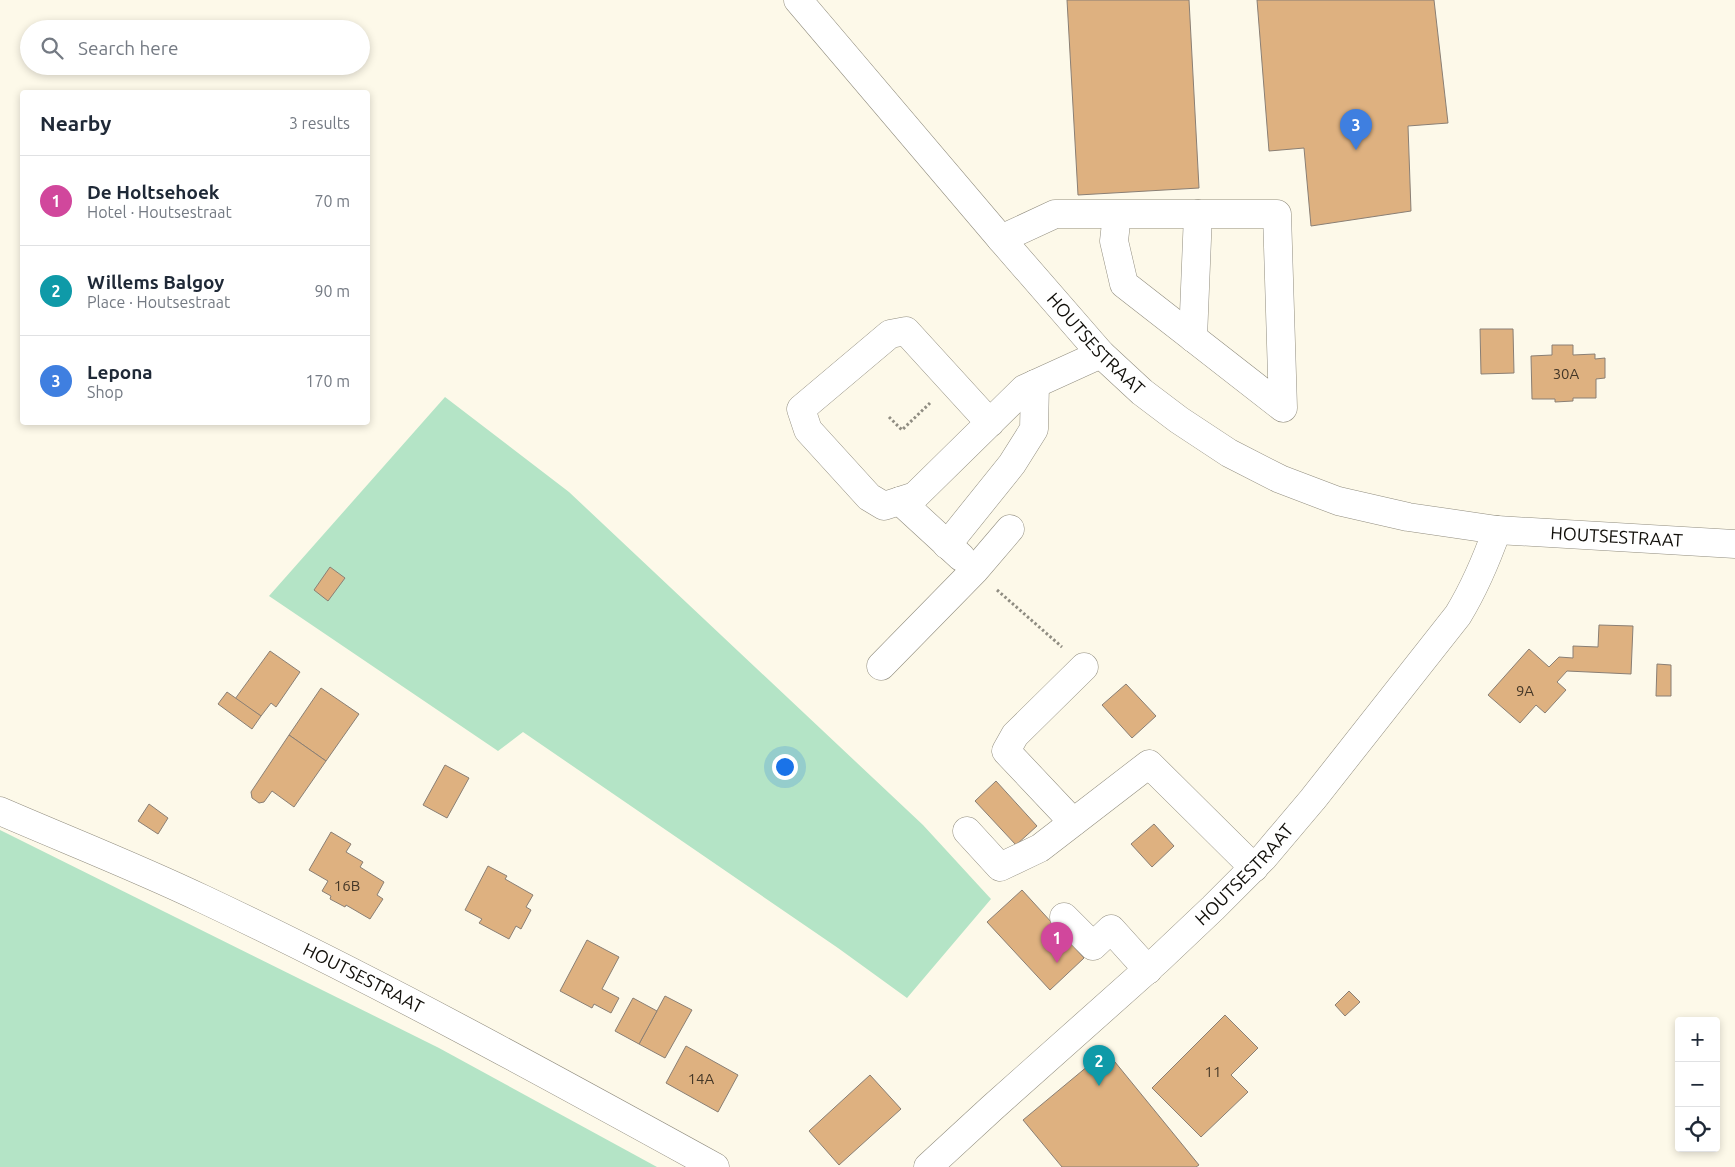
<!DOCTYPE html>
<meta charset="utf-8">
<style>
body{margin:0;font-family:Ubuntu,sans-serif;background:#f2f2f3;color:#1f2937}
.controls{position:absolute;right:15px;bottom:15px;display:grid;overflow:hidden;border-radius:5px;box-shadow:0 2px 8px #0003}
.controls button{width:45px;height:45px;display:grid;place-items:center;padding:0;border:0;border-bottom:1px solid #e0e1e3;background:#fff;color:#1f2937;font:25px sans-serif}
.you{position:absolute;left:784px;top:766px;width:18px;height:18px;margin:-12px;border:4px solid #fff;border-radius:50%;background:#1a73e8;box-shadow:0 0 0 8px #1a73e833}
.badge{display:grid;place-items:center;width:32px;height:32px;border-radius:50%;background:#2563eb;color:#fff;font-size:16px;font-weight:700}
.pin{position:absolute;translate:-50% -41px;filter:drop-shadow(0 1px 2px #0008)}
.pin::after{content:'';position:absolute;top:26px;width:18px;height:15px;background:inherit;clip-path:polygon(0 0,100% 0,50% 100%)}
.list{margin:0;padding:0;list-style:none}
h2{display:flex;justify-content:space-between;align-items:center;height:65px;margin:0;padding:0 20px;font-size:21px}
h2 small{font-size:16px;font-weight:400;color:#747a83}
.list li{display:grid;grid-template-columns:32px 1fr auto;gap:15px;align-items:center;box-sizing:border-box;height:90px;padding:0 20px;border-top:1px solid #e0e1e3}
.list b{display:block;font-size:19px;white-space:nowrap}
.list p{margin:0;font-size:16px;white-space:nowrap;color:#747a83}
.list em{font-size:16px;font-style:normal;color:#747a83}
.icon{flex:none;width:28px;height:28px;fill:none;stroke:currentColor;stroke-width:2;stroke-linecap:round;stroke-linejoin:round}
.map{position:relative;flex:none;width:1735px;height:1167px;overflow:hidden}
.search{position:absolute;background:#fff;box-shadow:0 2px 8px #0003;left:20px;top:20px;width:350px;height:55px;display:flex;align-items:center;gap:12px;box-sizing:border-box;padding:0 18px;border-radius:28px;color:#747a83;font-size:19px}
.panel{position:absolute;background:#fff;box-shadow:0 2px 8px #0003;left:20px;top:90px;width:350px;height:335px;border-radius:5px}
.map>svg:first-child{display:block}
</style>
<div class="map">
<svg width="1735" height="1167" viewBox="0 0 1735 1167">
<rect width="100%" height="100%" fill="#fdf9e9"/>
<g fill="#b4e4c6">
<polygon points="445,397 569,492 923,825 991,899 907,998 838,948 523,732 498,751 269,596"/>
<polygon points="0,830 439,1048 657,1167 0,1167"/>
</g>
<g fill="#deb180" stroke="#8a7f74">
<polygon points="1067,0 1189,0 1199,188 1078,195"/>
<polygon points="1257,0 1434,0 1448,123 1408,126 1411,211 1311,226 1304,148 1269,151"/>
<polygon points="1480,329 1513,329 1514,373 1481,374"/>
<polygon points="1552,345 1573,345 1573,355 1595,354 1595,359 1605,358 1605,378 1596,379 1596,398 1573,398 1573,401 1555,402 1555,399 1532,399 1531,356 1552,355"/>
<polygon points="330,567 345,578 328,601 314,590"/>
<polygon points="1599,625 1633,626 1631,674 1567,671 1557,682 1566,690 1545,713 1536,705 1520,723 1488,695 1529,649 1549,667 1559,657 1573,658 1573,646 1598,647"/>
<polygon points="270,651 300,672 276,707 271,703 261,716 235,699"/>
<polygon points="1657,664 1671,665 1671,696 1656,696"/>
<polygon points="1126,684 1156,716 1132,738 1102,705"/>
<polygon points="321,688 359,714 326,761 289,735"/>
<polygon points="227,692 261,716 252,729 218,704"/>
<polygon points="289,735 326,761 294,807 272,791 264,802 259,803 252,798 251,792"/>
<polygon points="445,765 469,778 447,818 423,805"/>
<polygon points="996,781 1037,826 1016,845 975,801"/>
<polygon points="149,804 168,818 158,834 138,821"/>
<polygon points="1154,824 1174,846 1152,867 1131,844"/>
<polygon points="331,832 351,844 346,852 363,862 360,867 384,882 377,895 383,899 370,919 346,905 345,907 330,899 331,896 322,891 328,881 309,870"/>
<polygon points="488,866 507,876 505,879 533,895 526,907 531,910 521,929 516,926 509,939 479,923 482,919 465,910"/>
<polygon points="1022,890 1084,958 1050,990 987,922"/>
<polygon points="587,940 619,957 602,989 619,998 611,1013 594,1004 592,1008 560,991"/>
<polygon points="1349,991 1360,1002 1345,1016 1335,1005"/>
<polygon points="665,996 692,1010 665,1058 639,1044"/>
<polygon points="633,998 657,1011 639,1044 615,1031"/>
<polygon points="1225,1015 1258,1048 1231,1075 1248,1092 1201,1137 1152,1088"/>
<polygon points="686,1046 738,1075 718,1112 666,1083"/>
<polygon points="1106,1051 1199,1165 1196,1167 1062,1167 1023,1120"/>
<polygon points="870,1075 901,1109 839,1165 809,1131"/>
</g>
<g fill="none" stroke-linecap="round" stroke-linejoin="round">
<g stroke="#918d7f" stroke-width="29">
<g id="minor">
<path id="s1" d="M798 0 1001 239 1101 354 1142 392 1179 420 1229 453 1280 479 1338 501 1408 517 1497 530 1735 544"/>
<polyline points="1001,239 1055,214 1277,214 1283,408 1124,284 1114,241 1117,214"/>
<polyline points="1193,338 1198,214"/>
<polyline points="990,423 906,331 890,334 801,409 808,430 869,497 884,506 915,496 1024,389 1101,354"/>
<polyline points="900,501 961,557"/>
<polyline points="947,545 1012,464 1034,429 1035,384"/>
<polyline points="881,666 975,570 1010,529"/>
<path id="s2" d="M0 811C67 840 136 867 203 899 377 981 546 1074 715 1167"/>
<polyline points="1073,822 1006,751 1015,735 1084,667"/>
<polyline points="967,831 1000,867 1040,848 1149,764 1254,868"/>
<polyline points="1064,917 1093,946 1111,929 1148,970"/>
<path id="s3" d="M928 1167 992 1108 1157 961 1213 908 1264 857 1313 799 1458 615C1475 587 1486 561 1497 530"/>
</g>
</g>
<g stroke="#8f8c81" stroke-width="3" stroke-dasharray="2.5 2.5" stroke-linecap="butt">
<polyline points="889,417 902,430 930,403"/>
<polyline points="997,590 1062,647"/>
</g>
<use href="#minor" stroke="#fff" stroke-width="28"/>
</g>
<g text-anchor="middle" stroke-width="4" stroke-linejoin="round" paint-order="stroke">
<g font-size="15" fill="#443727">
<text x="1566" y="379">30A</text>
<text x="1525" y="696">9A</text>
<text x="347" y="891">16B</text>
<text x="1213" y="1077">11</text>
<text x="701" y="1084">14A</text>
</g>
<g font-size="18" fill="#100e09" stroke="#fdf9e9">
<text dy="6" stroke="none"><textPath href="#s1" startOffset="455">HOUTSESTRAAT</textPath></text>
<text dy="6" stroke="none"><textPath href="#s1" startOffset="1029">HOUTSESTRAAT</textPath></text>
<text dy="6" stroke="none"><textPath href="#s3" startOffset="431">HOUTSESTRAAT</textPath></text>
<text dy="6" stroke="none"><textPath href="#s2" startOffset="400">HOUTSESTRAAT</textPath></text>
</g>
</g>
</svg>
<div class="controls">
<button>+</button>
<button>−</button>
<button><svg class="icon" aria-label="locate" viewBox="0 0 24 24"><circle cx="12" cy="12" r="6"/><path d="M12 2v4M12 18v4M2 12h4M18 12h4"/></svg></button>
</div>
<div class="you"></div>
<div class="pin badge" style="left:1057px;top:963px;background:#d1479c">1</div>
<div class="pin badge" style="left:1099px;top:1086px;background:#0f9aa8">2</div>
<div class="pin badge" style="left:1356px;top:150px;background:#3f7fe0">3</div>
<div class="search"><svg class="icon" aria-label="search" viewBox="0 0 24 24"><circle cx="10" cy="10" r="6"/><path d="M15 15l6 6"/></svg>Search here</div>
<section class="panel">
<h2>Nearby<small>3 results</small></h2>
<ul class="list">
<li><span class="badge" style="background:#d1479c">1</span><div><b>De Holtsehoek</b><p>Hotel · Houtsestraat</p></div><em>70 m</em></li>
<li><span class="badge" style="background:#0f9aa8">2</span><div><b>Willems Balgoy</b><p>Place · Houtsestraat</p></div><em>90 m</em></li>
<li><span class="badge" style="background:#3f7fe0">3</span><div><b>Lepona</b><p>Shop</p></div><em>170 m</em></li>
</ul>
</section>
</div>
